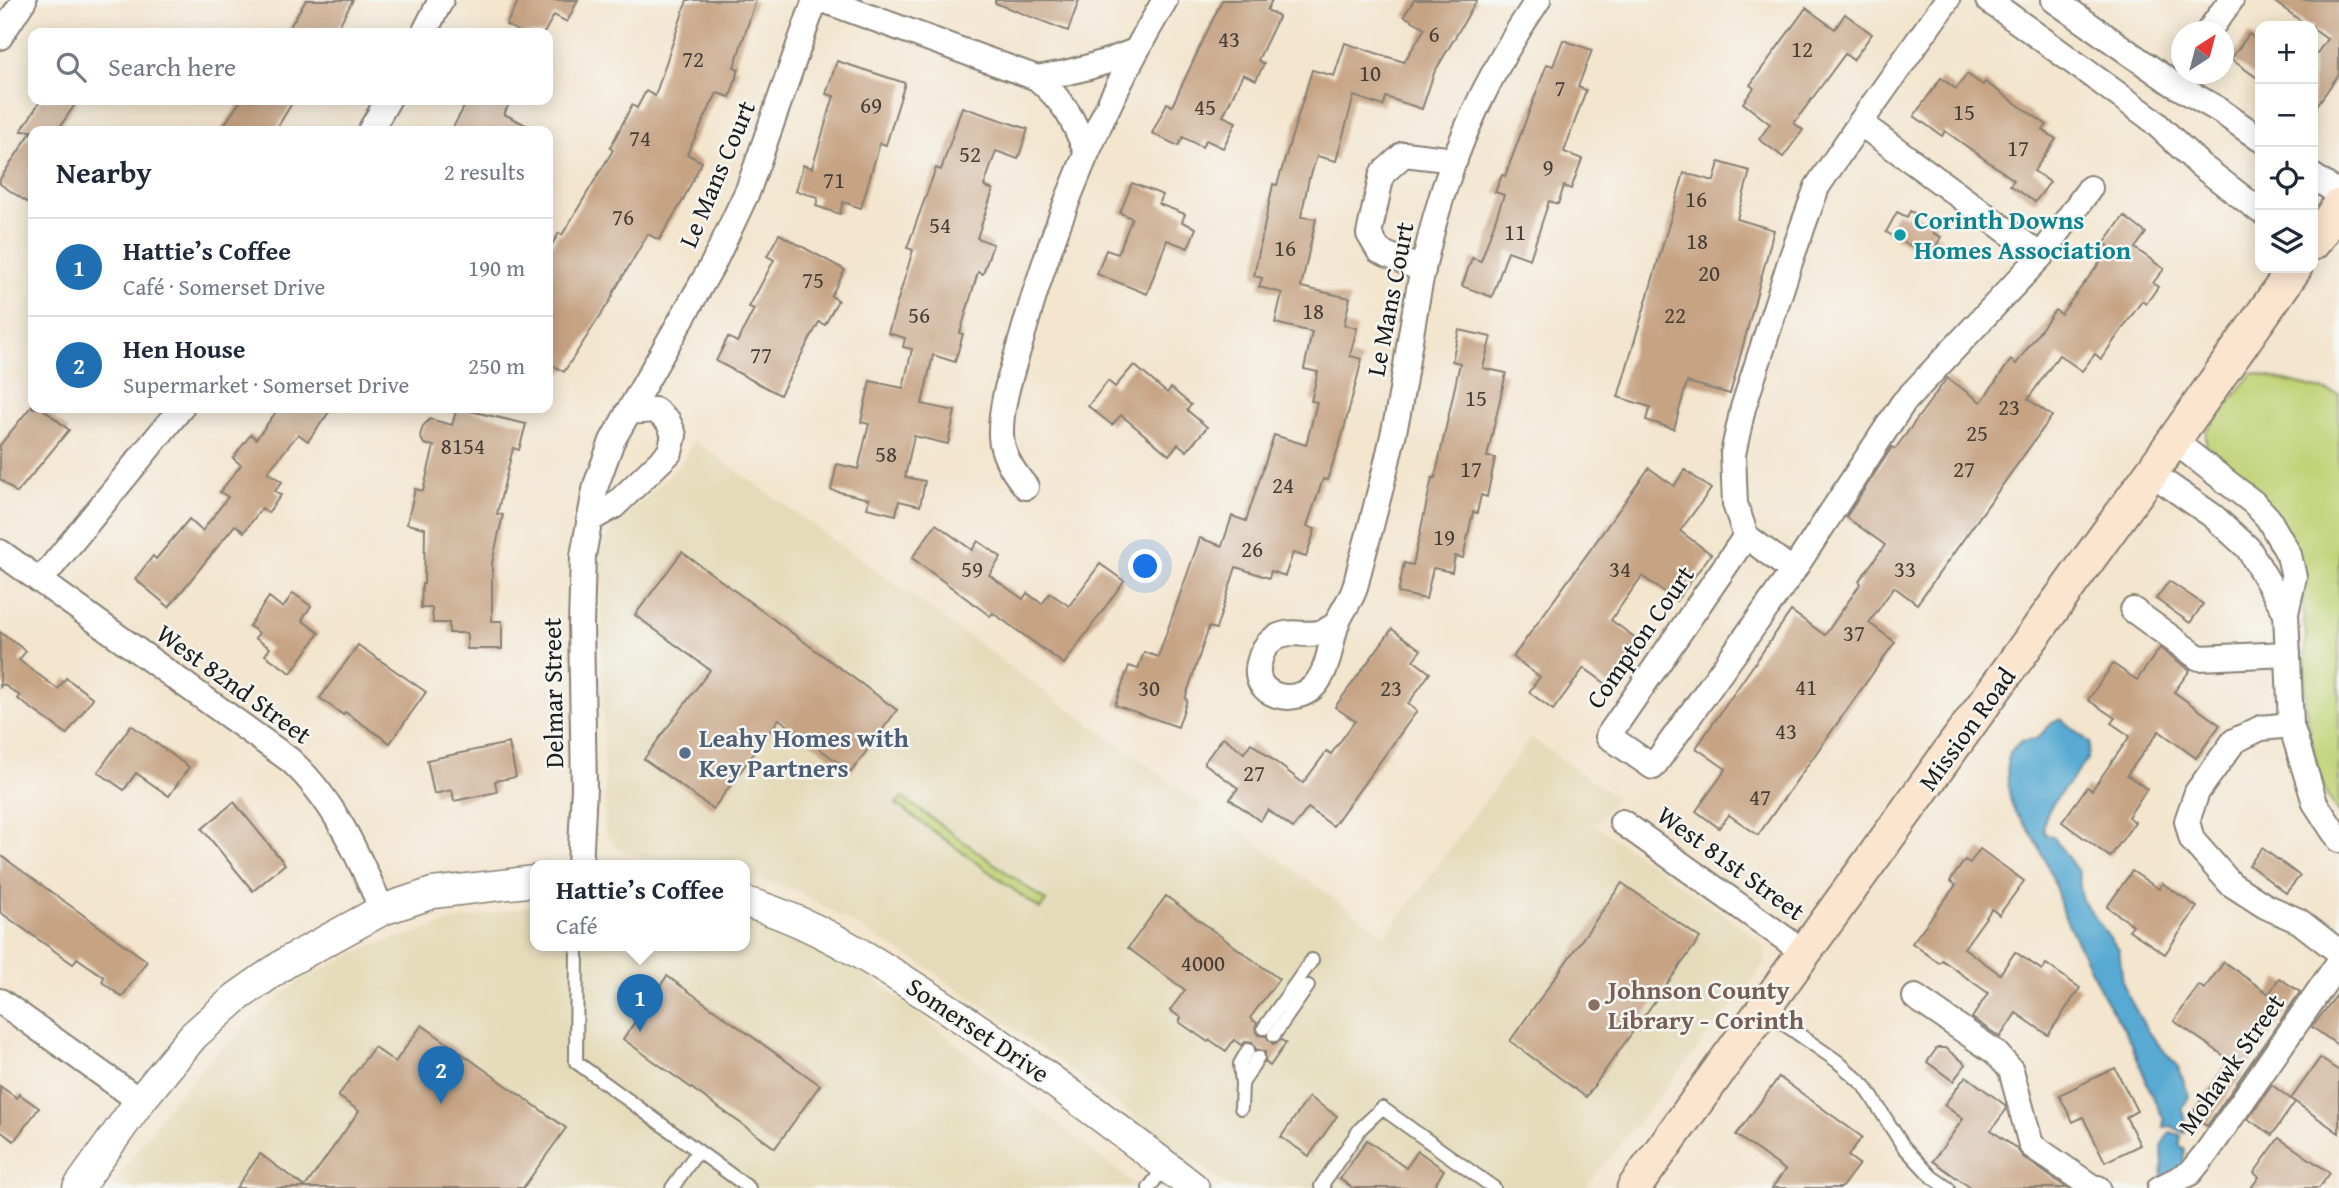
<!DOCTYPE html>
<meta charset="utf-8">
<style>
body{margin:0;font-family:"Gentium Book Plus",serif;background:#f2f2f3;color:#1f2937}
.controls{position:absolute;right:21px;top:21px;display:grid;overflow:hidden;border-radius:14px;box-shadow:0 4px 18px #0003}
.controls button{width:63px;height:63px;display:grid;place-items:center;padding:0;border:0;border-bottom:2px solid #e0e1e3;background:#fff;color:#1f2937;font:35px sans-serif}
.compass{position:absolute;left:2171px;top:21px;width:63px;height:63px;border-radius:50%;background:#fff;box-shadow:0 4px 18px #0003;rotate:36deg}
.you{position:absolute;left:1146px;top:567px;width:24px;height:24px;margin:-18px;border:5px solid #fff;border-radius:50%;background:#1a73e8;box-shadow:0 0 0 10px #1a73e833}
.badge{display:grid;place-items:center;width:46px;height:46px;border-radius:50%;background:#1f6fb2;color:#fff;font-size:23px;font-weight:700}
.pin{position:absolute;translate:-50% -58px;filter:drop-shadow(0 2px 4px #0008)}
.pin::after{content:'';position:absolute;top:37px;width:24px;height:21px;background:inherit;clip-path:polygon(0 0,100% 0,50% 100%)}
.popup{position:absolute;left:530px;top:860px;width:220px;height:91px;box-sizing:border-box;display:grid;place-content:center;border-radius:14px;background:#fff;filter:drop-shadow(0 2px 5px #0005);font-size:23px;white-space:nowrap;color:#747a83}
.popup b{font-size:26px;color:#1f2937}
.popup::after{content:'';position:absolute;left:50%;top:100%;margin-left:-14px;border:14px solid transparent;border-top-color:#fff}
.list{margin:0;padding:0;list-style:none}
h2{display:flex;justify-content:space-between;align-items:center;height:91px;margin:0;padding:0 28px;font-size:30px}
h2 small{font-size:23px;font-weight:400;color:#747a83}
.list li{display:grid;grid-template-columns:46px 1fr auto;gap:21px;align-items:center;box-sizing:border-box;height:98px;padding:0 28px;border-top:2px solid #e0e1e3}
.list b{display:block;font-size:26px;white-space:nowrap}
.list p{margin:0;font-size:23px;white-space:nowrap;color:#747a83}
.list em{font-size:23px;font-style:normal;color:#747a83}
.icon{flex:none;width:38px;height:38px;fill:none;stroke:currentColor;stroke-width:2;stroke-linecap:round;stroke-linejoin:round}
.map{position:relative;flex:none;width:2339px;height:1188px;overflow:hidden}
.search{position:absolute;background:#fff;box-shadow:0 4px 18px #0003;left:28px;top:28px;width:525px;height:77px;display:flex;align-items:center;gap:18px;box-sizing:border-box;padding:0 24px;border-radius:14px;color:#747a83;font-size:26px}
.panel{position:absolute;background:#fff;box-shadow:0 4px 18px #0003;left:28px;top:126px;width:525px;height:287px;border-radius:14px}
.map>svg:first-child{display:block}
</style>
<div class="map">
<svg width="2339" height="1188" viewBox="0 0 2339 1188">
<rect width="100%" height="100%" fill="#f6f6f2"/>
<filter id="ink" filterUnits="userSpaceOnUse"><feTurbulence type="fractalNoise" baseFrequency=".0143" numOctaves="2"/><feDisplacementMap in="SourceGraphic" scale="14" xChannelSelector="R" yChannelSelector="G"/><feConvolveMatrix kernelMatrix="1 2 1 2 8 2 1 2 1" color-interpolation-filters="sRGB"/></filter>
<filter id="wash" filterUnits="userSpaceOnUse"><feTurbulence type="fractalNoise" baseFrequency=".00686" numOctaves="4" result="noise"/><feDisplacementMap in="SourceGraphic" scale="28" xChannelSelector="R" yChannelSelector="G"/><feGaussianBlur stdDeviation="1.57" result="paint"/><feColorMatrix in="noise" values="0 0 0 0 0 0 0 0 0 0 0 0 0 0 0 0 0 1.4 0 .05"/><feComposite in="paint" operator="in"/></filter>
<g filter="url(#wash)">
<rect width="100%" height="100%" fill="#f3e5ce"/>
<g fill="#e5dbba">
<polygon points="694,440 1386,936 1531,738 1616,797 1595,825 1750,933 1765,947 1766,961 1750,984 1585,1188 1232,1188 992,1012 920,963 799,892 745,875 745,866 695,866 641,857 619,850 605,833 601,549 614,523 649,496 679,466"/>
<polygon points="535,905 535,946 745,946 745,915 833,952 883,986 1139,1188 111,1188 165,1110 202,1068 248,1023 300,980 370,946 459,920"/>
</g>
<g fill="#c0d173" stroke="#6e7648" stroke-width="2">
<polygon points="2253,373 2339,394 2339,815 2325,791 2313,750 2305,706 2306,633 2300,576 2244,481 2206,449 2206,432"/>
<polygon points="902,797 1046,901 1040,909 896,804"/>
</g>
<g fill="#58aad3" stroke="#3a6378" stroke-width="2">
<path d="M2061 719 2090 743C2089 748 2089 754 2087 759 2077 779 2036 811 2045 834L2054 838 2078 872 2082 900 2119 950 2123 983 2128 996 2148 1032 2179 1068 2189 1096 2182 1109 2187 1124 2185 1133 2171 1126 2163 1127 2164 1119C2142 1081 2135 1037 2107 1003L2062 911C2056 884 2044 853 2029 830 2025 823 2019 819 2015 812 2008 800 2005 767 2010 753 2012 749 2018 744 2021 741L2036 739 2052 723Z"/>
<path d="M2170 1132 2181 1135 2179 1145 2185 1149 2181 1188H2160C2161 1181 2163 1172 2163 1164 2162 1147 2159 1147 2170 1132Z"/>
</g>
<g id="blocks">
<g fill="#c6a383">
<polygon points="306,0 353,0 335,33 286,33"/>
<polygon points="519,0 578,0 567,22 554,15 544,33 522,33 506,25"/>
<polygon points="687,0 756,0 734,67 739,69 730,97 717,93 687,154 702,162 682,202 659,240 648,234 612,295 613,296 564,372 548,362 548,251 559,233 562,235 613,150 610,148 632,105 637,108 646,91 655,96"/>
<polygon points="995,0 1079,0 1068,31 995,3"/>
<polygon points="1222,0 1272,0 1267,10 1279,16 1258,60 1264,64 1256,80 1243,74 1223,116 1236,122 1223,148 1206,140 1202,147 1183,137 1178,146 1152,133 1167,103 1172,106"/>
<polygon points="1414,0 1477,0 1434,73 1422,109 1386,97 1383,106 1354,96 1336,161 1317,156 1310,178 1309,178 1301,217 1316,219 1301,287 1350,298 1344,325 1357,328 1350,356 1362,359 1342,437 1327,480 1323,479 1307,526 1315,529 1306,557 1293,553 1285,576 1271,571 1269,578 1236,567 1216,629 1209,627 1185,699 1187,700 1178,727 1115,705 1129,666 1138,669 1144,652 1158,657 1200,538 1222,546 1232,516 1246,521 1274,435 1306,445 1317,402 1311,401 1318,372 1304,369 1312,332 1275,323 1282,293 1259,287 1262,278 1254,276 1273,184 1277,185 1312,70 1334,76 1345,43 1404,62 1425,28 1404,16"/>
<polygon points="2272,0 2339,0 2339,74 2313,111 2313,59 2327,39 2313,29 2313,26 2308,26"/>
<polygon points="1806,8 1835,29 1845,14 1872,34 1853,60 1845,54 1794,123 1803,130 1783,157 1759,139 1770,124 1743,103 1754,88 1750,85"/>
<polygon points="2249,34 2260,43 2260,80 2231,59"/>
<polygon points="1563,40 1592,50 1578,87 1586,90 1564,152 1582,159 1571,189 1564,186 1558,204 1549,201 1530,259 1508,251 1492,297 1462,286 1472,258 1481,261 1504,195 1495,192 1502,175 1505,176 1547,64 1553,66"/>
<polygon points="837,61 905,83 886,145 880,143 861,208 843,202 840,214 816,206 818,197 796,191 803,165 812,168 834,96 826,94"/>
<polygon points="1967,74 1983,85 1985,82 2047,125 2043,130 2056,139 2034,171 2050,182 2035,202 2010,185 2014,180 1945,131 1942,136 1914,116 1941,78 1956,89"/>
<polygon points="41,100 78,100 57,131 33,131 33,206 0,184 0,179 32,131 21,131"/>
<polygon points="241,100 294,100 275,131 220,131"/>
<polygon points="468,100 511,100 504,114 538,131 451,131"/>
<polygon points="962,107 1028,129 1018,159 996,151 984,186 993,190 977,238 993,244 983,274 978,272 960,333 963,334 955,362 933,355 922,404 955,411 948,444 914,436 905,477 925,481 920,506 899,501 896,515 867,508 869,499 831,490 837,464 858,469 869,424 861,422 870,381 903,388 912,349 903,347 905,338 888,333 913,250 907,248 936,168 941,170"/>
<polygon points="1719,162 1750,171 1737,219 1774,230 1730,394 1687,382 1674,429 1646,420 1650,407 1618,397 1684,173 1714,181"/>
<polygon points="1132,183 1163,195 1159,204 1185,214 1182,222 1196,228 1188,248 1167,240 1147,294 1097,274 1106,250 1118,254 1132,218 1120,213"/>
<polygon points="1910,211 1937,225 1933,233 1941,237 1930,257 1886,232 1897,212 1907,217"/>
<polygon points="2124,216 2146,233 2135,248 2164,269 2153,283 2158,287 2146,304 2142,301 2101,359 2095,354 2082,371 2059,355 2028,399 2052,416 1917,604 1894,587 1869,623 1895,642 1758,835 1729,815 1719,828 1696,811 1726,769 1696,748 1791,611 1825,635 1861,583 1859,581 1885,545 1846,517 1892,447 1895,449 1947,378 1981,402 2011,360 2016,364 2055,310 2061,314 2111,248 2104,243"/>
<polygon points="779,234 845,270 831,296 838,300 825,325 819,322 780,395 716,361 728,337 737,342 754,309 749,307 774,260 767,256"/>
<polygon points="1459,330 1491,337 1483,368 1506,373 1487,457 1495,458 1487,497 1481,495 1477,513 1473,512 1463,558 1455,556 1452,572 1433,568 1426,599 1398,593 1404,563 1413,565 1432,478 1435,478 1460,363 1452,361"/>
<polygon points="1134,365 1167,393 1171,388 1191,405 1187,410 1207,427 1187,451 1178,444 1169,455 1121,415 1112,425 1088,406 1108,381 1115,387"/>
<polygon points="33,404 33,408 42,408 69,430 17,493 0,479 0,445"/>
<polygon points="279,408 332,408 308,441 298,434 268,472 282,482 275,491 281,495 268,513 262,508 244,532 235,525 169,607 135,579 153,556 156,559 189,519 202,531 228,497 220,492 241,465 233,458 251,434 256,439"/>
<polygon points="457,408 526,424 519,450 513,448 497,514 503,515 492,563 492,621 502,621 502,649 467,649 467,633 449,633 449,623 433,623 432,608 421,608 422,584 424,584 425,528 407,524 415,489 423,491 434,446 424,444 420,436 423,426 430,419 452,425"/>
<polygon points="1649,468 1674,486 1685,470 1711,489 1680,531 1711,554 1676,601 1642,576 1611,620 1644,644 1612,688 1584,668 1553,710 1529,692 1540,677 1513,657"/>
<polygon points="936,524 972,550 978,541 1001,557 989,575 1023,599 1027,593 1042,604 1050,593 1069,606 1100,564 1124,581 1064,664 993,613 990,616 912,558"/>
<polygon points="682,552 897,710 851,772 779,719 713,809 644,759 710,670 635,615"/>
<polygon points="2169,581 2203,604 2190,623 2156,599"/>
<polygon points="293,593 311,606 302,620 319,633 291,673 265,655 270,648 255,638 259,633 249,626 269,597 283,608"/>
<polygon points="1392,629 1421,650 1413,660 1430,673 1408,704 1417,711 1333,826 1308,808 1293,828 1268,810 1260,821 1230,799 1238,788 1204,763 1223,737 1244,753 1251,743 1303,783 1327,751 1331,754 1355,721 1335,707"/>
<polygon points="0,632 26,651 19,660 58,689 66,678 93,698 67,734 18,699 20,696 3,684 0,687"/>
<polygon points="358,645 426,692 390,743 345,712 343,715 320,698"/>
<polygon points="2160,648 2190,670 2174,692 2220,725 2196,758 2159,731 2127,775 2147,789 2128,817 2135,822 2110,857 2062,822 2087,787 2092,790 2130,736 2111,723 2115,718 2088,700 2113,664 2137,680"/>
<polygon points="131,725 189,767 169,796 136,773 124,790 98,772"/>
<polygon points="509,743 516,777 495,781 497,792 454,801 452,790 434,794 427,760"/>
<polygon points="234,802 285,864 253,891 202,829"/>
<polygon points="2262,848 2300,876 2286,893 2249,865"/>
<polygon points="1980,849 2024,881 1999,915 1992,909 1964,948 2000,974 2015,952 2042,970 2046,964 2080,988 2048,1035 2016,1013 2000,1037 1972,1018 1988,993 1942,960 1939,963 1912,943 1956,885 1950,881 1965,860 1970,863"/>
<polygon points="0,855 147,961 122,997 102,982 104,977 77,958 73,964 0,912"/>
<polygon points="2132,871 2159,889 2162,883 2197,907 2165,954 2129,930 2133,925 2107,907"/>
<polygon points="1622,883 1700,938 1586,1097 1510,1041"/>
<polygon points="1166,896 1279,979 1250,1018 1257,1023 1255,1028 1258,1035 1266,1036 1273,1044 1281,1040 1286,1043 1270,1066 1265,1062 1265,1052 1256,1049 1252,1042 1247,1041 1241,1045 1234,1040 1226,1051 1210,1040 1208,1042 1179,1022 1181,1018 1170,1010 1185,990 1128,948"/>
<polygon points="2224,962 2269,994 2279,978 2300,992 2207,1126 2191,1115 2230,1060 2174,1021 2199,985 2204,989"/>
<polygon points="667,976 820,1085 775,1148 623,1039"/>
<polygon points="2339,992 2339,1046 2312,1027"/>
<polygon points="422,1025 566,1128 523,1188 236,1188 260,1154 305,1187 359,1111 338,1096 374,1047 395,1062"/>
<polygon points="1937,1048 1945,1048 1966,1064 1953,1081 1927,1062"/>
<polygon points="2320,1058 2339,1071 2339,1133 2291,1099"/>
<polygon points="2115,1068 2137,1111 2126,1117 2140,1145 2105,1162 2083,1117 2073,1122 2059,1095"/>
<polygon points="1966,1076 2005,1105 2006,1110 1991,1130 2017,1149 2023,1157 2067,1188 1971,1188 1933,1161 1963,1119 1944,1105"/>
<polygon points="1779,1077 1862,1137 1848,1156 1859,1164 1841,1188 1772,1188 1785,1170 1736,1135"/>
<polygon points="2272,1085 2295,1102 2272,1135 2248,1119"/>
<polygon points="0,1086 17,1098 19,1094 39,1108 14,1141 0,1131"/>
<polygon points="1309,1097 1337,1116 1309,1156 1281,1137"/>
<polygon points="2279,1138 2330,1173 2319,1188 2251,1188 2259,1177 2254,1173"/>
<polygon points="1367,1140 1406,1168 1418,1151 1444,1170 1433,1188 1353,1188 1340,1179"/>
</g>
</g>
</g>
<g filter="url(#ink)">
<use href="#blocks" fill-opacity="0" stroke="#888075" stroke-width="2"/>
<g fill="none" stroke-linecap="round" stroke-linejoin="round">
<g stroke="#888075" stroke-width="16">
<g id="service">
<polyline points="577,946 576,1062 749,1188"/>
<polyline points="1764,1010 1837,1061 1865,1086 1903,1146 1932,1177 1948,1188"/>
<polyline points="1264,1028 1312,960"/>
<polyline points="1274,1035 1308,986"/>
<polyline points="1242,1084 1240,1064 1248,1050"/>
<polyline points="1241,1108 1242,1084 1258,1057"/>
<polyline points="672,1188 698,1151"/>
<polyline points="1149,1188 1165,1166"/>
<polyline points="1324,1188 1321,1186 1360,1129 1382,1108 1494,1188"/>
</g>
</g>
<g stroke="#888075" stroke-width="28">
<g id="minor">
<path d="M823 0 1037 78C1065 103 1072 117 1086 151"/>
<polyline points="1988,0 2149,117 2200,165 2260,211"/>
<polyline points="2054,0 2172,83 2219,110 2260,139"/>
<polyline points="2208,32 2231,0"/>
<polyline points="424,33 441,0"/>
<polyline points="0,37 24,0"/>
<path d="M1037 78C1073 73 1101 65 1135 51"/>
<polyline points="1860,123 2041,256 2090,188"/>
<polyline points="370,131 388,100"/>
<polyline points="2313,176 2339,194"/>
<polyline points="1423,270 1379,251 1369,234 1382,174 1404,154 1455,160"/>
<polyline points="2174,441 2254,503 2268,518 2289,555 2294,577 2286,613 2291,725 2315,803 2339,840"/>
<polyline points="2151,473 2213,516 2248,548 2286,613"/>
<path d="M1026 487C1014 473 1002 456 1001 436 1000 402 1013 369 1022 337 1055 218 1102 106 1165 0"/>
<polyline points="589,520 614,506 670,452 674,435 668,421 655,410 628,412"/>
<polyline points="1746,536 1608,736 1653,767 1793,571 1903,403 2041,256"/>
<path d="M0 552 290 760C335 801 358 855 382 910"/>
<polyline points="1793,571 1746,536 1735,504 1733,454 1743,408 1791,259 1817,187 1860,123 1947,0"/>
<polyline points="40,581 181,408"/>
<polyline points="2133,610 2199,658 2288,654"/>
<path d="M1337 624C1332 627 1327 630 1323 632 1305 638 1289 627 1272 640 1264 646 1261 654 1259 663 1250 696 1295 708 1315 685 1329 669 1330 645 1336 626 1340 614 1348 604 1353 593 1356 585 1358 576 1360 567 1374 516 1387 465 1398 413 1408 359 1414 304 1427 251 1447 161 1487 75 1538 0"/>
<polyline points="2291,725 2261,728 2234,741 2197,792 2187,821 2192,840 2231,884 2265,906 2299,921 2339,952"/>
<polyline points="1622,822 1805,953"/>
<polyline points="580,866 584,788 581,625 583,556 596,485 612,441 713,264 748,190 815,0"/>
<polyline points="1915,997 1995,1052 2011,1070 2031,1145 2092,1187 2098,1188"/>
<polyline points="0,1001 140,1101"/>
<polyline points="2160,1188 2190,1173 2207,1152 2339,962"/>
</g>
</g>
<g stroke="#888075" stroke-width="33">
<g id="tertiary">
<path d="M745 902C812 921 872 960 930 997 1021 1056 1108 1120 1194 1188"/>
<polyline points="78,1188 140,1101 193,1036 237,997 287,962 382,910 433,893 535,881"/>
</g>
</g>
<g stroke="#888075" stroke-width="37">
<g id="secondary">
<polyline points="2313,243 2339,206"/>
<polyline points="1634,1188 2151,473 2295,268"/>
</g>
</g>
<use href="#service" stroke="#fff" stroke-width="12"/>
<use href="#minor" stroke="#fff" stroke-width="24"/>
<use href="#tertiary" stroke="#fff" stroke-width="30"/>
<use href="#secondary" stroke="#fbe5cf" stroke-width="33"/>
</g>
</g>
<circle fill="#0f9aa8" stroke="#f6f6f2" stroke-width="2.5" cx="1900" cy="235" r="7"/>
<circle fill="#5c6f8a" stroke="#f6f6f2" stroke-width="2.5" cx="685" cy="753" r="7"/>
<circle fill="#8d6e63" stroke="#f6f6f2" stroke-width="2.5" cx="1594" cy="1005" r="7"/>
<g text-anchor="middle" stroke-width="5" stroke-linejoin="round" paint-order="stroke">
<g font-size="23" fill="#463e36">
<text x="1434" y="42">6</text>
<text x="1229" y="47">43</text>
<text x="1802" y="57">12</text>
<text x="693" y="67">72</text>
<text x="1370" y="81">10</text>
<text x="1560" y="96">7</text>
<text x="871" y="113">69</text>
<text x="1205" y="115">45</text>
<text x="1964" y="120">15</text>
<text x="640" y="146">74</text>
<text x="2018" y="156">17</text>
<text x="970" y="162">52</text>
<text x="1548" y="175">9</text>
<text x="834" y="188">71</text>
<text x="1696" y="207">16</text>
<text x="623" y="225">76</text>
<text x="940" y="233">54</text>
<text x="1515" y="240">11</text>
<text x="1697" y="249">18</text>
<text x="1285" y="256">16</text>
<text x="1709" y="281">20</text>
<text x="813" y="288">75</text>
<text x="1313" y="319">18</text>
<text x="919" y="323">56</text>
<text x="1675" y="323">22</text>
<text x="761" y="363">77</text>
<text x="1476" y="406">15</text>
<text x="2009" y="415">23</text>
<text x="1977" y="441">25</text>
<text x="463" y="454">8154</text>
<text x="886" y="462">58</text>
<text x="1471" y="477">17</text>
<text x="1964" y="477">27</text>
<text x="1283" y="493">24</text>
<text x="1444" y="545">19</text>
<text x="1252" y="557">26</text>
<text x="972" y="577">59</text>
<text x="1620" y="577">34</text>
<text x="1905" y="577">33</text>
<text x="1854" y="641">37</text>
<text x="1806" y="695">41</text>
<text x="1149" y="696">30</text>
<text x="1391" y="696">23</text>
<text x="1786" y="739">43</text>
<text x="1254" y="781">27</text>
<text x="1760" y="805">47</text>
<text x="1203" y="971">4000</text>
</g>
<g font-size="26" fill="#1c1c1c" stroke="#f6f6f2">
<text transform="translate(717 174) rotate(-67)" y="9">Le Mans Court</text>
<text transform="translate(1390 299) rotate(-79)" y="9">Le Mans Court</text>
<text transform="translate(1640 637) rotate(-55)" y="9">Compton Court</text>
<text transform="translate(234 684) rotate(36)" y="9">West 82nd Street</text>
<text transform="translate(553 693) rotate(-91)" y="9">Delmar Street</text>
<text transform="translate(1967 729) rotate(-54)" y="9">Mission Road</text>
<text transform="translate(1731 863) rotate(36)" y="9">West 81st Street</text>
<text transform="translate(978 1030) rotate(34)" y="9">Somerset Drive</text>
<text transform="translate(2231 1064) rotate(-55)" y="9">Mohawk Street</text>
</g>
<g font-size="26" font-weight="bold" fill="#0d838f" stroke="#f6f6f2" text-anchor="start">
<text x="1914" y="229">Corinth Downs<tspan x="1914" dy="30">Homes Association</tspan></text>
</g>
<g font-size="26" font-weight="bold" fill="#4e5e75" stroke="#f6f6f2" text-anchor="start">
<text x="699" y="747">Leahy Homes with<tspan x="699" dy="30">Key Partners</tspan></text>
</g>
<g font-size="26" font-weight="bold" fill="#785e54" stroke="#f6f6f2" text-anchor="start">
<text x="1608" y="999">Johnson County<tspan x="1608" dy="30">Library - Corinth</tspan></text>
</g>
</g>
</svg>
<div class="controls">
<button>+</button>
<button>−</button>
<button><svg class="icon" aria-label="locate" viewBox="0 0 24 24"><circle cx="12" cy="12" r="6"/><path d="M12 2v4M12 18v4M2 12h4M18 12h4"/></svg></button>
<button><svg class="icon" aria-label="layers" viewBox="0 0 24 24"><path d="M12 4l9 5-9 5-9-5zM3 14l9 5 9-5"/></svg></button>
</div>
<svg class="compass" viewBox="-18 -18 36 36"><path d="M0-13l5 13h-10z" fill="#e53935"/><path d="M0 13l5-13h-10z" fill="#747a83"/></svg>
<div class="you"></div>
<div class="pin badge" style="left:640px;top:1032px">1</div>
<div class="popup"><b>Hattie’s Coffee</b>Café</div>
<div class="pin badge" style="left:441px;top:1104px">2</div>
<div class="search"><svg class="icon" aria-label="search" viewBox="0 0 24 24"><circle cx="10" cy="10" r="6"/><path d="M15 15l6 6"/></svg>Search here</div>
<section class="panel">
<h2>Nearby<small>2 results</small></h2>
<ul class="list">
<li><span class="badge">1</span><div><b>Hattie’s Coffee</b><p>Café · Somerset Drive</p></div><em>190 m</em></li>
<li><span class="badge">2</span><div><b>Hen House</b><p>Supermarket · Somerset Drive</p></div><em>250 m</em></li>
</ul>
</section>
</div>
